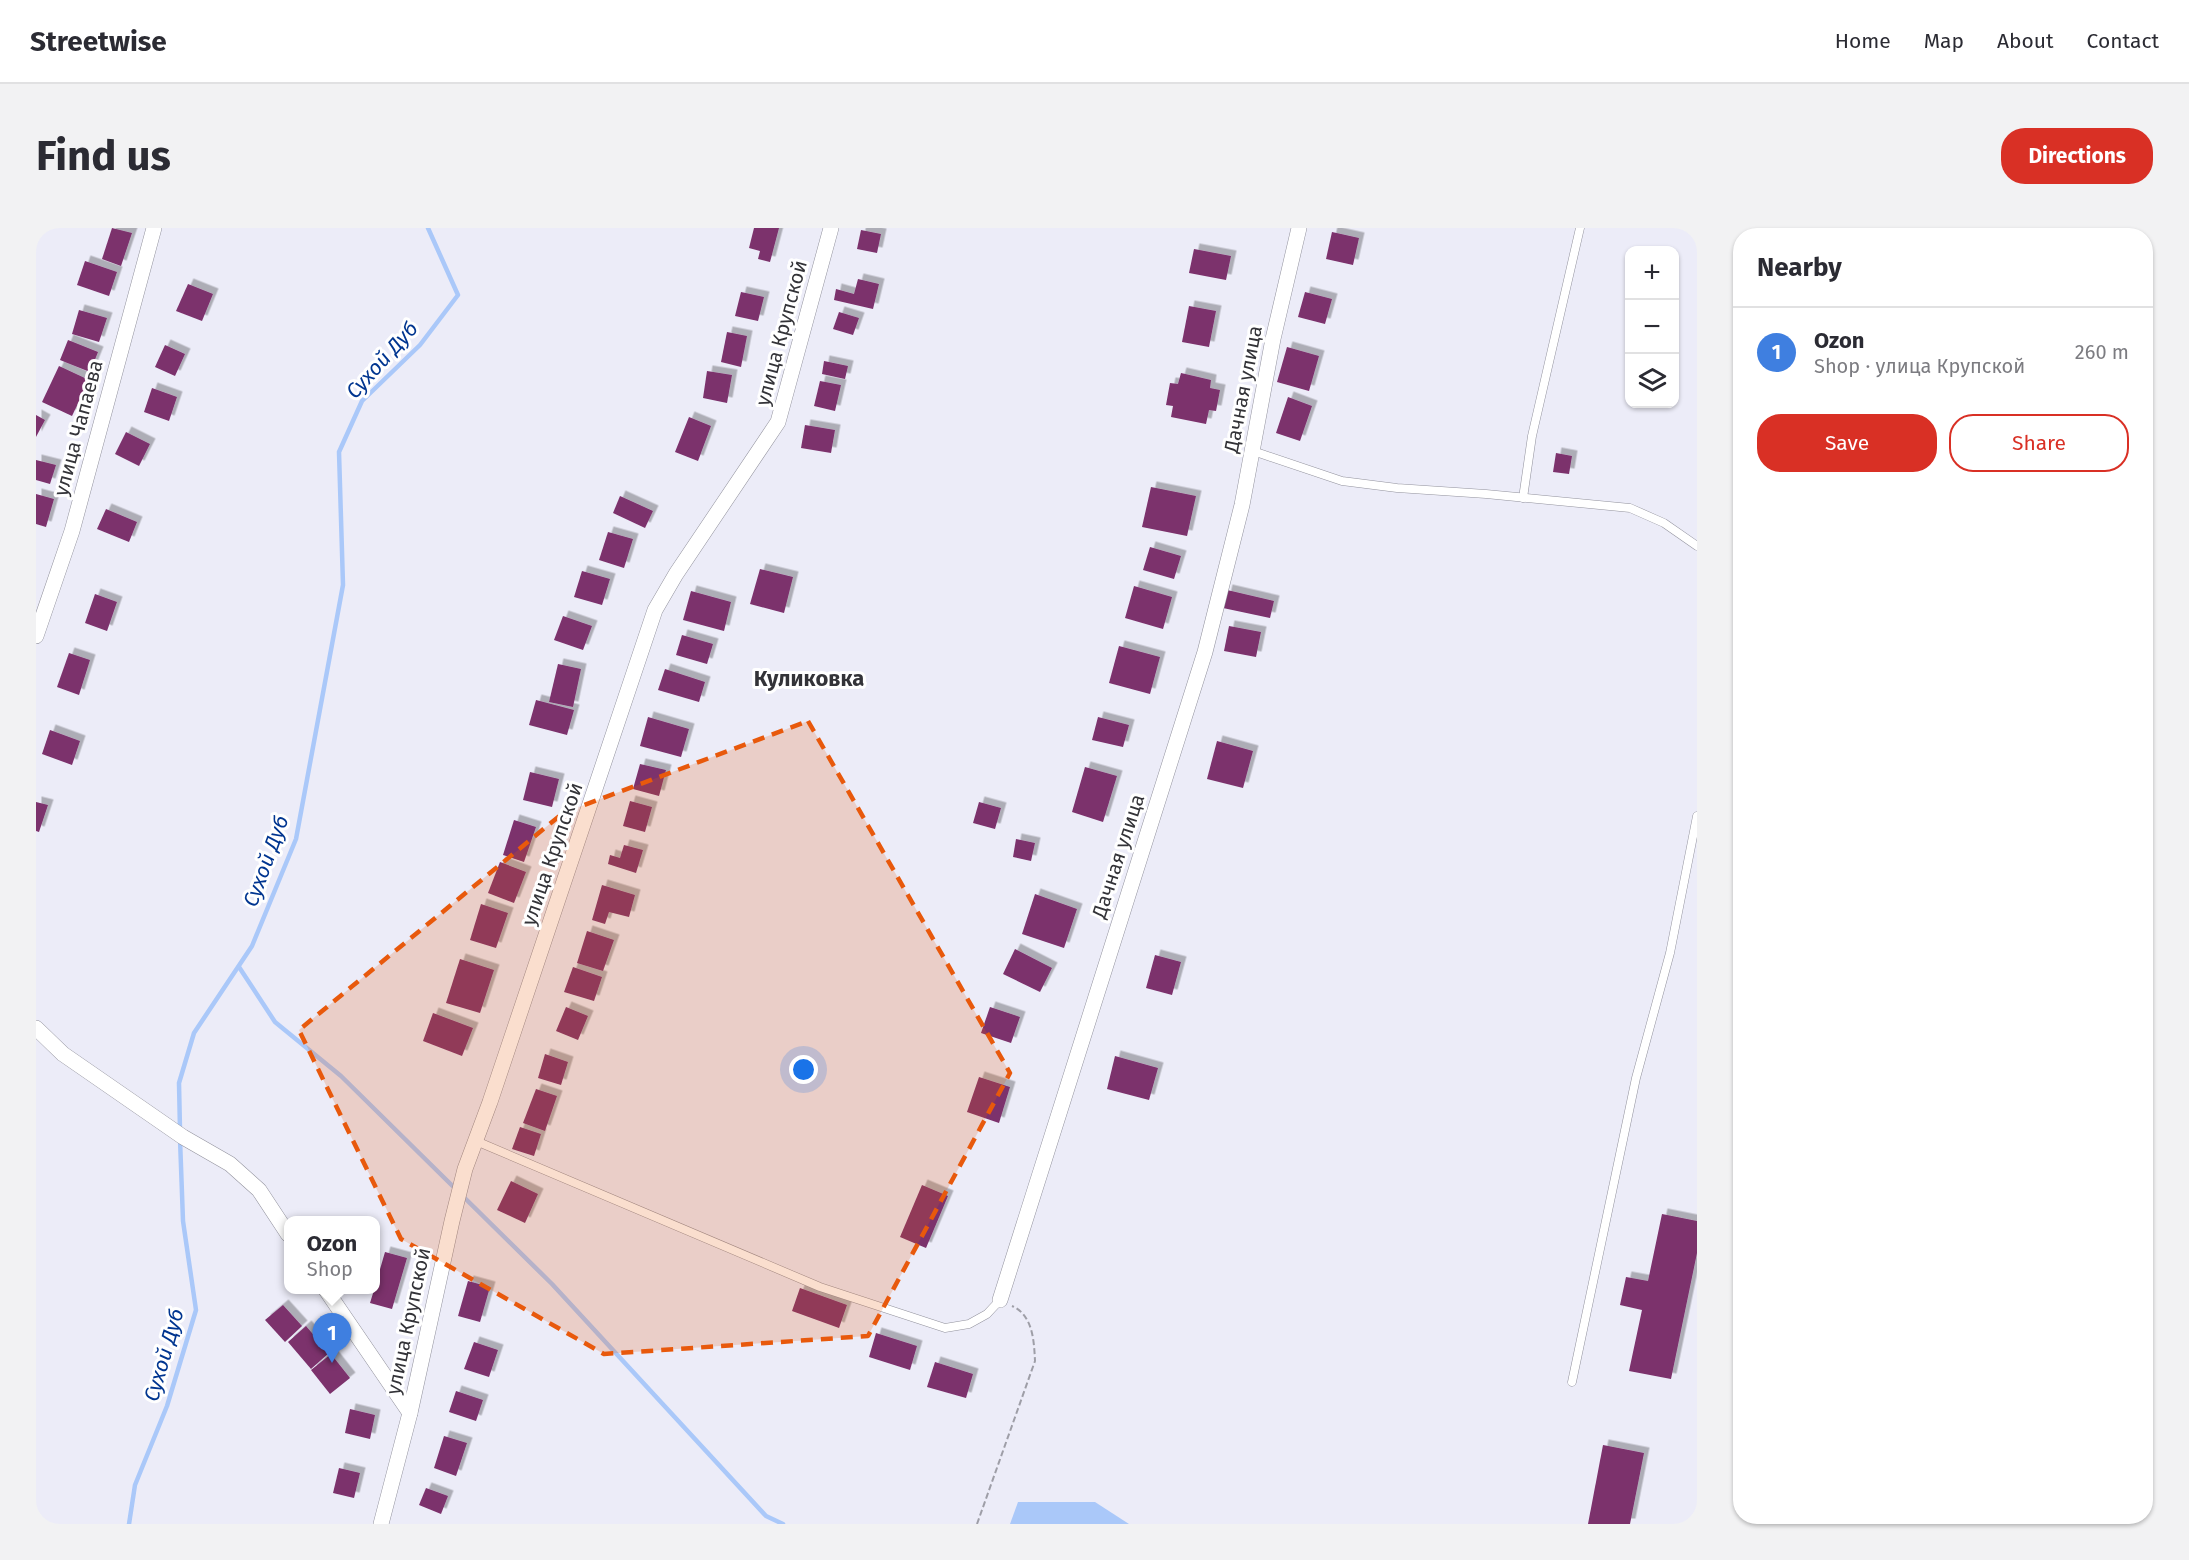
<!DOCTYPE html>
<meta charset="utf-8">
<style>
body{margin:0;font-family:"Fira Sans",sans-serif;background:#f2f2f3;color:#2b2b33}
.controls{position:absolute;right:18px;top:18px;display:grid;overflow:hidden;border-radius:12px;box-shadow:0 2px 4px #0004}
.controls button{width:54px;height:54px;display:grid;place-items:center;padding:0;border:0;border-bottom:2px solid #e1e1e2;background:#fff;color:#2b2b33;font:30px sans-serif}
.you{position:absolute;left:768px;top:842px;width:21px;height:21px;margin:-15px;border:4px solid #fff;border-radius:50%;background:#1a73e8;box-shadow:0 0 0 9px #1a73e833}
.badge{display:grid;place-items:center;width:39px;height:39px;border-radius:50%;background:#d93025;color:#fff;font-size:20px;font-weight:700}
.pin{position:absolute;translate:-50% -50px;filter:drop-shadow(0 2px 3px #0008)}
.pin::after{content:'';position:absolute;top:32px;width:21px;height:18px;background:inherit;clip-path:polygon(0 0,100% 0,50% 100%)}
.popup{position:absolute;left:248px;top:988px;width:96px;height:78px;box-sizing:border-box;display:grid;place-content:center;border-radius:12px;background:#fff;filter:drop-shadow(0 2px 4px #0005);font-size:20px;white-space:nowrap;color:#7c7c81}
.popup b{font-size:22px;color:#2b2b33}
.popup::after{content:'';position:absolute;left:50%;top:100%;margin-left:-12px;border:12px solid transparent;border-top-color:#fff}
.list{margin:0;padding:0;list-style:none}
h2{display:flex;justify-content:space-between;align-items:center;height:78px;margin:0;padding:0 24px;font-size:26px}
h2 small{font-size:20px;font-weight:400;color:#7c7c81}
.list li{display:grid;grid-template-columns:39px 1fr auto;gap:18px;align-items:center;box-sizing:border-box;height:90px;padding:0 24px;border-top:2px solid #e1e1e2}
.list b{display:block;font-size:22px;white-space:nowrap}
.list p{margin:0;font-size:20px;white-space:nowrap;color:#7c7c81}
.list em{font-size:20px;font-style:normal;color:#7c7c81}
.actions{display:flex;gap:12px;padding:18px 24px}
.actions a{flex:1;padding:14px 0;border:2px solid #d93025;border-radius:24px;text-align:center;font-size:21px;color:#d93025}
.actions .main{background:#d93025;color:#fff}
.icon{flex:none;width:33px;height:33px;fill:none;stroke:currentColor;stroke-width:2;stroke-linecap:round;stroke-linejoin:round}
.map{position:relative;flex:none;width:1661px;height:1296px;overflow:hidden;border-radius:24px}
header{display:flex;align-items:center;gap:36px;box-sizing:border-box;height:84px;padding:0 30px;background:#fff;border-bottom:2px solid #e1e1e2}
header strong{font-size:28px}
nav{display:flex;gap:33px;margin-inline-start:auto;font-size:21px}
.intro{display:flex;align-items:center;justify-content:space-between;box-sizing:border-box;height:144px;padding:0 36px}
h1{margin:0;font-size:42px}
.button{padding:15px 27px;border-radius:24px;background:#d93025;color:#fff;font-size:21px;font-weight:700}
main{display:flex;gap:36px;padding:0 36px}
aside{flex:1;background:#fff;border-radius:24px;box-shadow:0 2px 4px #0004}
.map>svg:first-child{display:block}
</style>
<header>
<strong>Streetwise</strong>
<nav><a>Home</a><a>Map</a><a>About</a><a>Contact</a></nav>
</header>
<div class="intro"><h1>Find us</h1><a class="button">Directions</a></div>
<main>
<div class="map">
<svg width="1661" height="1296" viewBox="0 0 1661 1296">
<defs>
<filter id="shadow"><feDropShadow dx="5.5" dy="-5.5" stdDeviation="0" flood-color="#0004"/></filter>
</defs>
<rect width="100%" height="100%" fill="#ececf8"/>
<polygon fill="#aac8f9" points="982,1274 1059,1274 1093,1296 974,1296"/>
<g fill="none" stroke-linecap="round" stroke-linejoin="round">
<g stroke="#aac8f9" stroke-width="4.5">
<polyline points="203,739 239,794 305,848 516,1056 730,1288 747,1296"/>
<polyline points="144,902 143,855 158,805 216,718 260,611 307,357 303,224 326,173 384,117 422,67 392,0"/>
<polyline points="93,1296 99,1257 131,1178 160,1082 147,993 144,911"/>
</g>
</g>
<g fill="#7c306c" filter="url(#shadow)">
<polygon points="76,0 96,5 85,38 66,31"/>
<polygon points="718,0 743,0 734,34 722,31 724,23 713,20"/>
<polygon points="825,2 845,6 841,25 821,21"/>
<polygon points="1296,4 1323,10 1317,37 1290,31"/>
<polygon points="1158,21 1195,28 1190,52 1153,45"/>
<polygon points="49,33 81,44 73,68 41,57"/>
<polygon points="822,51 843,56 837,81 798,72 800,61 818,66"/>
<polygon points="152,56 177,66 166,93 140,83"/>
<polygon points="705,64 728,69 722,93 699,88"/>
<polygon points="1269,64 1296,71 1289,96 1262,89"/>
<polygon points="1153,78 1180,83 1173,119 1146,114"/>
<polygon points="43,82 71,90 63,114 36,106"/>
<polygon points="803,84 823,90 817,107 797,101"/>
<polygon points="691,104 711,108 705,139 685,134"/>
<polygon points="32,112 62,124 54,144 24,132"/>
<polygon points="129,117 149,126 139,148 119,139"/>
<polygon points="1251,119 1283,128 1273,163 1241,154"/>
<polygon points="788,133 812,138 809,151 786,146"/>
<polygon points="23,138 53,152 36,188 6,174"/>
<polygon points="671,143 696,147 691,175 667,170"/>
<polygon points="1145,145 1175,152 1174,160 1184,162 1180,183 1173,182 1170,196 1135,189 1137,178 1130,177 1134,155 1142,156"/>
<polygon points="784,153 805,157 799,183 778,178"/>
<polygon points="116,160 141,169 133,193 108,184"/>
<polygon points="1252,169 1276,178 1264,213 1240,205"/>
<polygon points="0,187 9,192 0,209"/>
<polygon points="653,189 675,198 662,233 639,224"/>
<polygon points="769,197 799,202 795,225 765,220"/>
<polygon points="90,204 114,216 103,238 79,226"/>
<polygon points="1520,225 1536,228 1533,246 1517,244"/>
<polygon points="0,232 20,237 14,256 0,252"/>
<polygon points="1115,259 1160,268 1151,308 1106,299"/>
<polygon points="0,266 18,271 10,299 0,296"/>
<polygon points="584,268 617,283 609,300 577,285"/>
<polygon points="70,281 101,294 93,314 61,301"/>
<polygon points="572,304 597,311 588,340 563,332"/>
<polygon points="1114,319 1145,328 1138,351 1107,342"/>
<polygon points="724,341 757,349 748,385 714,376"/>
<polygon points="546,343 574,351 566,377 538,369"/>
<polygon points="1098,358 1136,369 1127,401 1089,390"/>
<polygon points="1191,362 1238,373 1234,390 1187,380"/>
<polygon points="655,363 695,374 688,403 647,392"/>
<polygon points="59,366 81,374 71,403 49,395"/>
<polygon points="527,388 556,398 547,422 518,412"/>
<polygon points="1193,398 1225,404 1220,429 1188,423"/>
<polygon points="646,407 677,416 671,436 640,427"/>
<polygon points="1083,418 1124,429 1114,466 1073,455"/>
<polygon points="33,425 54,432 43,467 21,459"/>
<polygon points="522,436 545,441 537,479 513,474"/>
<polygon points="629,441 669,454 663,474 622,462"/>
<polygon points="500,472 538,482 531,507 493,497"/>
<polygon points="612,489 653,501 645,529 604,518"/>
<polygon points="1062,489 1093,497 1087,519 1056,512"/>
<polygon points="14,502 44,513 36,537 6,526"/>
<polygon points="1181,513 1217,523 1207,560 1171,551"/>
<polygon points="604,536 630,542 623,568 597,561"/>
<polygon points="1049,539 1081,548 1067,594 1036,584"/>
<polygon points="494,544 523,551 516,579 487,572"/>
<polygon points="594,573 616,579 609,604 587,598"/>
<polygon points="0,574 12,577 3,604 0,603"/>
<polygon points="943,574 965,580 959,601 937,595"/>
<polygon points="478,592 500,599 488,634 467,627"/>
<polygon points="980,611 999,615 995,633 977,629"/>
<polygon points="588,617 607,622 600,645 572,636 574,627 584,630"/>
<polygon points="464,634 490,644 478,675 452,665"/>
<polygon points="566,657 599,667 593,689 573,684 569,696 556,692"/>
<polygon points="999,666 1041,681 1028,720 986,706"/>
<polygon points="445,676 472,685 460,720 434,712"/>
<polygon points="551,703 578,712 567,743 541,735"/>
<polygon points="979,721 1016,740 1004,764 967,746"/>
<polygon points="1119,727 1145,734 1136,767 1110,760"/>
<polygon points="424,731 458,742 444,785 410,775"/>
<polygon points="537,739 566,749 558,773 528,764"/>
<polygon points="530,779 552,788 542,812 520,803"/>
<polygon points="954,779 984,789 975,815 945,805"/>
<polygon points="397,785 437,800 426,828 387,813"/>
<polygon points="509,826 532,834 525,857 502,850"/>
<polygon points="1079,828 1122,840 1113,872 1071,861"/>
<polygon points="943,849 974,859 963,895 931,884"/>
<polygon points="500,861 521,868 509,903 487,895"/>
<polygon points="484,899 505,906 498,928 476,921"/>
<polygon points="475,953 502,966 489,995 461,982"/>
<polygon points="886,957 912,968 890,1020 864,1009"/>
<polygon points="1626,986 1661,993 1661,1025 1635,1151 1593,1143 1606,1082 1584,1077 1590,1049 1612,1053"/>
<polygon points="349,1024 371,1030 356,1081 334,1075 338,1062 340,1062 340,1055"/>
<polygon points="432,1053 454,1059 444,1094 422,1088"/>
<polygon points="764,1060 811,1077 803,1100 756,1083"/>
<polygon points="247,1077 266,1098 249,1114 229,1092"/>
<polygon points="270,1098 293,1125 275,1141 252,1114"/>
<polygon points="840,1105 881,1118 874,1142 833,1129"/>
<polygon points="438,1114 462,1122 453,1149 428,1141"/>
<polygon points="295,1126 314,1150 294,1166 275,1142"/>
<polygon points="899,1134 937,1146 930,1170 891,1159"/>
<polygon points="420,1163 447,1172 440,1193 413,1184"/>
<polygon points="314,1181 339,1187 334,1211 309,1205"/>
<polygon points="408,1208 431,1215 420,1248 398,1240"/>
<polygon points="1567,1217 1608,1225 1594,1296 1552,1296"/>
<polygon points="303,1240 324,1245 318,1270 297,1265"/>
<polygon points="390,1260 412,1268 405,1286 383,1277"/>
</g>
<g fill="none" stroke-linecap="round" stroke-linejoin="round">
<g stroke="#92929d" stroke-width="9">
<g id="service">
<polyline points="1217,223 1306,253 1361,260 1450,266 1594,280 1628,295 1661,318"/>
<polyline points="1487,270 1496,208 1544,0"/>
<polyline points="440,913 784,1059 909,1100 933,1096 951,1086 964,1072"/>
<polyline points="1536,1154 1600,850 1634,725 1661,588"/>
</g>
</g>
<g stroke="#92929d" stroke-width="16">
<g id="minor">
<polyline points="0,408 36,303 118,0"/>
<polyline points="0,800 27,826 147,909 194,936 223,962 252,1006"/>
<polyline points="290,1062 374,1185"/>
<polyline points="964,1072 1169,424 1206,277 1237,111 1263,0"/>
<polyline points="345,1296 374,1185 416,993 429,941 454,874 619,382 640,346 742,194 795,0"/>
</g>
</g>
<path stroke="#9e9ea7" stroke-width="2" stroke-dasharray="6 3" stroke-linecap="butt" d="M941 1296 999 1133C998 1113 997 1087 976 1078"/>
<use href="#service" stroke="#fff" stroke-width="8"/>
<use href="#minor" stroke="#fff" stroke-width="15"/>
</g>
<path fill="#e8590c" fill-opacity="0.2" stroke="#e8590c" stroke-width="4.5" stroke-dasharray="12 8" stroke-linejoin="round" d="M772 493 974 845 832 1108 568 1126 365 1011 263 802 527 585Z"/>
<g text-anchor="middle" stroke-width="6" stroke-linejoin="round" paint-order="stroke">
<g font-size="20" fill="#333338" stroke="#fff">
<text transform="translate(745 105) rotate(-75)" y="7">улица Крупской</text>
<text transform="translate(1207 161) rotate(-79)" y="7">Дачная улица</text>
<text transform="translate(42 200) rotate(-75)" y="7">улица Чапаева</text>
<text transform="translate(516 626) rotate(-71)" y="7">улица Крупской</text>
<text transform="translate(1082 628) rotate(-72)" y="7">Дачная улица</text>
<text transform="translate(372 1093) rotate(-78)" y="7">улица Крупской</text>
</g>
<g font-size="21" font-style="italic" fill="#003590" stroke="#fff">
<text transform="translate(346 132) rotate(-48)" y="7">Сухой Дуб</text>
<text transform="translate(230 633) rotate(-70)" y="7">Сухой Дуб</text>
<text transform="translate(128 1127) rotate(-74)" y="7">Сухой Дуб</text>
</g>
<g font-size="22" font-weight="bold" fill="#333338" stroke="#fff">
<text x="773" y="458">Куликовка</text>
</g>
</g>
</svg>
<div class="controls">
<button>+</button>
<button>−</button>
<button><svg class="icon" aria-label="layers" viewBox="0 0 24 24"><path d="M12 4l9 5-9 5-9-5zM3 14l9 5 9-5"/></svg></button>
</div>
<div class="you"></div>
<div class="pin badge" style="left:296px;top:1135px;background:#3f7fe0">1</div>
<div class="popup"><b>Ozon</b>Shop</div>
</div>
<aside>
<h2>Nearby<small></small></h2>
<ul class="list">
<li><span class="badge" style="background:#3f7fe0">1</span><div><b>Ozon</b><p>Shop · улица Крупской</p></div><em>260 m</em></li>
</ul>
<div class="actions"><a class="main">Save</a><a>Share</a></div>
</aside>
</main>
